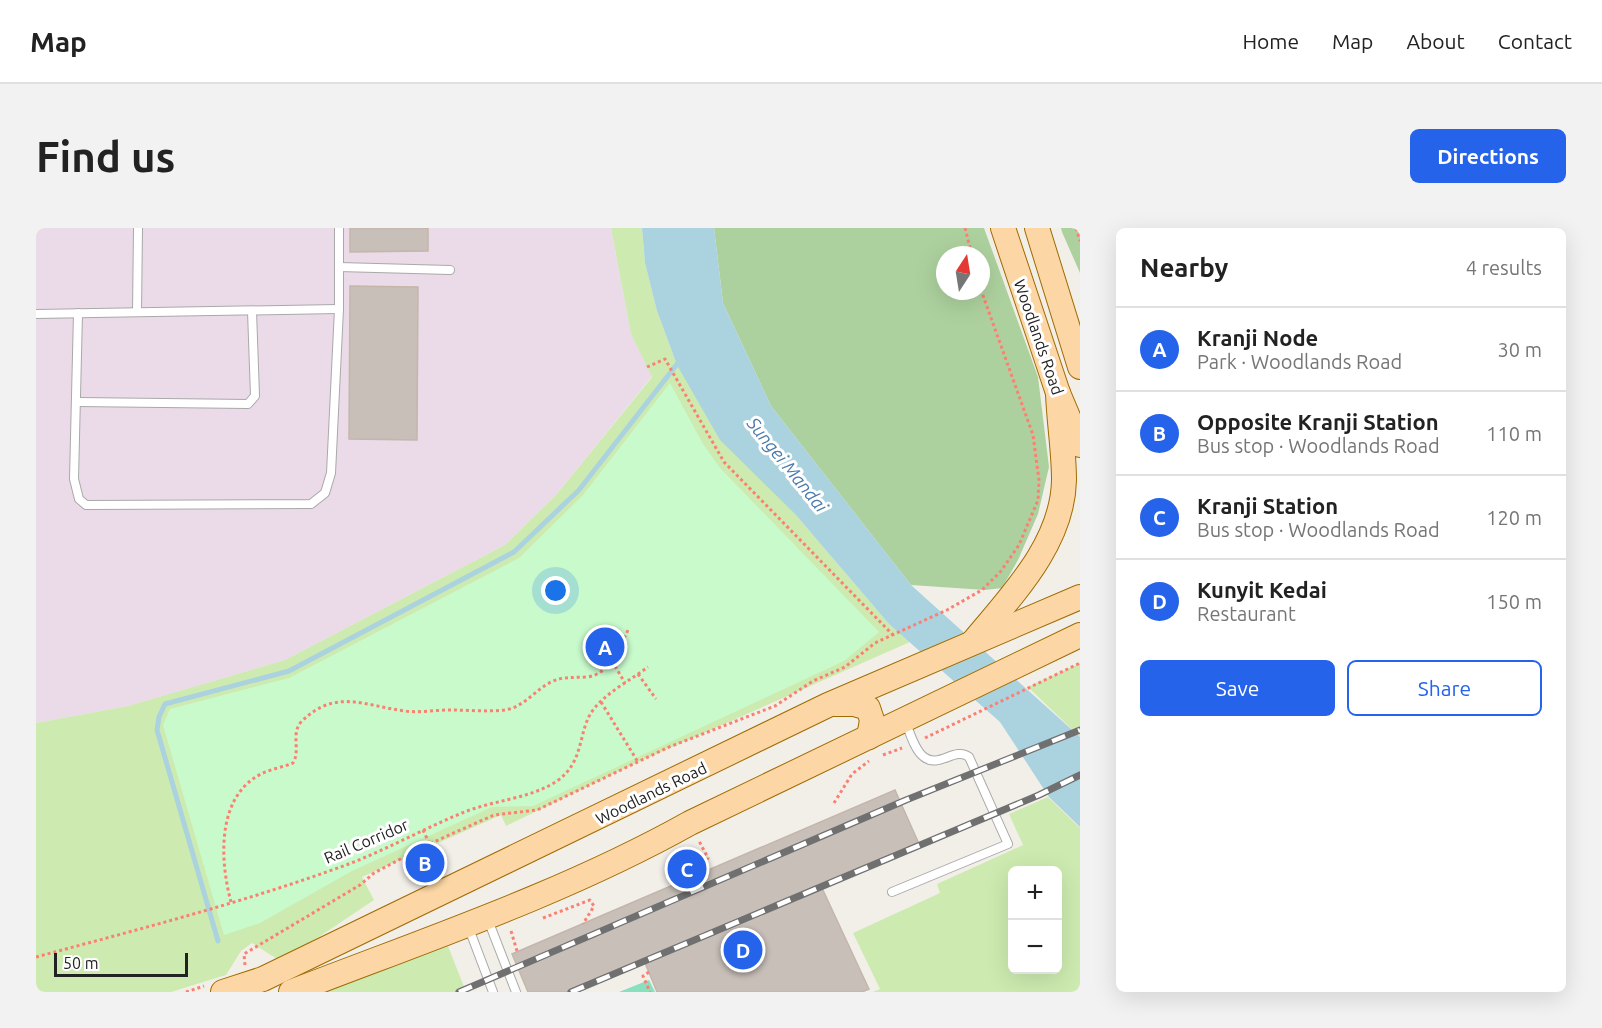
<!DOCTYPE html>
<meta charset="utf-8">
<style>
body{margin:0;font-family:Ubuntu,sans-serif;background:#f2f2f2;color:#222}
.controls{position:absolute;right:18px;bottom:18px;display:grid;overflow:hidden;border-radius:9px;box-shadow:0 6px 24px #0002}
.controls button{width:54px;height:54px;display:grid;place-items:center;padding:0;border:0;border-bottom:2px solid #e0e0e0;background:#fff;color:#222;font:30px sans-serif}
.compass{position:absolute;left:900px;top:18px;width:54px;height:54px;border-radius:50%;background:#fff;box-shadow:0 6px 24px #0002;rotate:12deg}
.scale{position:absolute;left:18px;bottom:15px;width:134px;box-sizing:border-box;padding-left:6px;border:3px solid #222;border-top:0;font-size:16px;line-height:21px;white-space:nowrap;color:#222;-webkit-text-stroke:4px #fff;paint-order:stroke}
.you{position:absolute;left:520px;top:363px;width:21px;height:21px;margin:-15px;border:4px solid #fff;border-radius:50%;background:#1a73e8;box-shadow:0 0 0 9px #1a73e833}
.badge{display:grid;place-items:center;width:39px;height:39px;border-radius:50%;background:#2563eb;color:#fff;font-size:20px;font-weight:700}
.pin{position:absolute;translate:-50% -50%;border:3px solid #fff;box-shadow:0 2px 6px #0006}
.list{margin:0;padding:0;list-style:none}
h2{display:flex;justify-content:space-between;align-items:center;height:78px;margin:0;padding:0 24px;font-size:26px}
h2 small{font-size:20px;font-weight:400;color:#767676}
.list li{display:grid;grid-template-columns:39px 1fr auto;gap:18px;align-items:center;box-sizing:border-box;height:84px;padding:0 24px;border-top:2px solid #e0e0e0}
.list b{display:block;font-size:22px;white-space:nowrap}
.list p{margin:0;font-size:20px;white-space:nowrap;color:#767676}
.list em{font-size:20px;font-style:normal;color:#767676}
.actions{display:flex;gap:12px;padding:18px 24px}
.actions a{flex:1;padding:14px 0;border:2px solid #2563eb;border-radius:9px;text-align:center;font-size:21px;color:#2563eb}
.actions .main{background:#2563eb;color:#fff}
.map{position:relative;flex:none;width:1044px;height:764px;overflow:hidden;border-radius:9px}
header{display:flex;align-items:center;gap:36px;box-sizing:border-box;height:84px;padding:0 30px;background:#fff;border-bottom:2px solid #e0e0e0}
header strong{font-size:28px}
nav{display:flex;gap:33px;margin-inline-start:auto;font-size:21px}
.intro{display:flex;align-items:center;justify-content:space-between;box-sizing:border-box;height:144px;padding:0 36px}
h1{margin:0;font-size:42px}
.button{padding:15px 27px;border-radius:9px;background:#2563eb;color:#fff;font-size:21px;font-weight:700}
main{display:flex;gap:36px;padding:0 36px}
aside{flex:1;background:#fff;border-radius:9px;box-shadow:0 6px 24px #0002}
.map>svg:first-child{display:block}
</style>
<header>
<strong>Map</strong>
<nav><a>Home</a><a>Map</a><a>About</a><a>Contact</a></nav>
</header>
<div class="intro"><h1>Find us</h1><a class="button">Directions</a></div>
<main>
<div class="map">
<svg width="1044" height="764" viewBox="0 0 1044 764">
<rect width="100%" height="100%" fill="#f2efe9"/>
<polygon fill="#ebdbe8" points="0,0 575,0 595,106 616,148 520,267 469,317 249,432 92,478 0,495"/>
<g fill="#cdebb0" fill-rule="evenodd">
<polygon points="575,0 606,0 609,35 621,83 641,137 759,286 853,396 874,414 602,534 470,598 465,587 326,649 338,672 262,723 241,731 216,715 205,723 190,747 135,764 0,764 0,495 92,478 249,432 469,317 520,267 616,149 595,106"/>
<polygon points="1044,435 1044,509 992,459"/>
<path d="M1012 569 1044 600V764H837L844 761 817 705 904 665 901 656 987 617 973 586ZM1022 642V742H976V642Z"/>
<polygon points="412,718 430,764 290,764"/>
</g>
<g fill="#add19e" fill-rule="evenodd">
<path d="M678 0H948L1002 149 1013 239 1002 286 982 332 966 360 949 362 875 357 735 178 687 75ZM909 27H945V63H909Z"/>
<polygon points="1025,0 1044,0 1044,45 1026,4"/>
</g>
<polygon fill="#c8facc" points="634,155 667,216 684,240 843,404 808,433 497,578 456,579 316,643 224,695 188,707 127,497 134,481 253,450 483,330 547,267"/>
<polygon fill="#88e0be" points="613,752 619,764 583,764"/>
<polygon fill="#aad3df" points="606,0 678,0 687,75 735,178 875,357 1044,509 1044,599 1013,569 964,494 853,396 759,286 684,212 641,137 621,83 609,35"/>
<g fill="none" stroke-linecap="round" stroke-linejoin="round">
<polyline stroke="#aad3df" stroke-width="5" points="182,713 121,502 123,489 129,476 253,443 478,324 543,262 645,131"/>
</g>
<g fill="#c7bfb8" stroke="#c4b6ab" stroke-width="1.5">
<polygon points="314,0 392,0 392,23 314,24"/>
<polygon points="314,58 382,59 381,212 313,211"/>
<polygon points="859,562 884,618 541,764 492,764 476,726"/>
<polygon points="786,660 833,761 826,764 621,764 609,735"/>
</g>
<g fill="none" stroke-linecap="round" stroke-linejoin="round">
<g stroke="#a9a9a9" stroke-width="10">
<g id="service">
<polyline points="303,39 414,42"/>
<polyline points="101,84 102,0"/>
<polyline points="42,85 38,251 43,271 50,277 275,276 289,265 295,245 303,81 303,0"/>
<polyline points="0,86 303,81"/>
<polyline points="42,174 212,176 219,168 216,83"/>
<path d="M856 664 972 616 933 529C919 518 903 541 888 529 879 523 874 505 870 495"/>
<polyline points="452,692 480,764"/>
<polyline points="432,698 457,764"/>
</g>
</g>
<g stroke="#a06b00" stroke-width="26">
<g id="primary">
<polyline points="967,0 1022,165 1044,217"/>
<polyline points="1001,0 1044,139"/>
<path d="M937 414C975 368 1027 316 1028 252 1028 223 1023 194 1022 165"/>
<polyline points="799,476 818,476 832,480 836,492 833,509"/>
<polyline points="187,764 227,751 792,477 1044,369"/>
<path d="M255 764C389 712 529 665 654 595L1044 407"/>
</g>
</g>
<g stroke="#fa8072" stroke-width="3" stroke-dasharray="3 3" stroke-linecap="butt">
<polyline points="929,0 936,27"/>
<polyline points="1040,0 1044,13"/>
<polyline points="611,139 629,131 688,234 857,407"/>
<polyline points="576,433 589,455"/>
<polyline points="602,446 620,471"/>
<polyline points="565,474 602,534"/>
<polyline points="889,510 1044,435"/>
<polyline points="847,527 866,520"/>
<polyline points="798,575 816,546 833,533"/>
<polyline points="387,602 400,630"/>
<polyline points="660,647 672,630 663,613"/>
<path d="M195 674C184 633 180 569 225 546 235 541 247 539 257 535 265 522 254 505 266 493 300 460 329 478 369 483 383 485 399 482 414 482 432 482 451 484 469 482 488 479 499 462 515 454 527 448 538 450 551 449 575 446 584 418 593 400"/>
<polyline points="507,690 554,672 558,678 547,696"/>
<polyline points="475,703 481,723"/>
<path d="M0 729C104 701 209 674 310 637 350 622 387 601 426 585 457 572 494 571 521 553 548 534 542 506 555 485 567 466 595 452 612 439"/>
<polyline points="209,737 208,726 324,657 338,645 393,616 458,587 501,582 633,519 739,478 777,453 809,439 839,415 911,382 946,362 965,343 983,317 1002,272 1003,252 997,207 945,62"/>
<polyline points="613,744 607,748 614,764"/>
<polyline points="150,764 168,758"/>
</g>
<use href="#service" stroke="#fff" stroke-width="8"/>
<use href="#primary" stroke="#fcd6a4" stroke-width="24"/>
<g stroke="#707070" stroke-width="7">
<g id="rail">
<polyline points="423,764 870,572 1044,502"/>
<polyline points="535,764 1003,567 1044,547"/>
</g>
</g>
<use href="#rail" stroke="#fff" stroke-width="4.5" stroke-dasharray="14" stroke-linecap="butt"/>
</g>
<g text-anchor="middle" stroke-width="6" stroke-linejoin="round" paint-order="stroke">
<g font-size="16" fill="#222" stroke="#fff">
<text transform="translate(1003 109) rotate(71)" y="6">Woodlands Road</text>
<text transform="translate(615 565) rotate(-26)" y="6">Woodlands Road</text>
<text transform="translate(330 613) rotate(-23)" y="6">Rail Corridor</text>
</g>
<g font-size="18" font-style="italic" fill="#4a7aab" stroke="#fff">
<text transform="translate(751 237) rotate(51)" y="6">Sungei Mandai</text>
</g>
</g>
</svg>
<div class="controls">
<button>+</button>
<button>−</button>
</div>
<svg class="compass" viewBox="-18 -18 36 36"><path d="M0-13l5 13h-10z" fill="#e53935"/><path d="M0 13l5-13h-10z" fill="#767676"/></svg>
<div class="scale">50 m</div>
<div class="you"></div>
<div class="pin badge" style="left:569px;top:419px">A</div>
<div class="pin badge" style="left:389px;top:635px">B</div>
<div class="pin badge" style="left:651px;top:641px">C</div>
<div class="pin badge" style="left:707px;top:722px">D</div>
</div>
<aside>
<h2>Nearby<small>4 results</small></h2>
<ul class="list">
<li><span class="badge">A</span><div><b>Kranji Node</b><p>Park · Woodlands Road</p></div><em>30 m</em></li>
<li><span class="badge">B</span><div><b>Opposite Kranji Station</b><p>Bus stop · Woodlands Road</p></div><em>110 m</em></li>
<li><span class="badge">C</span><div><b>Kranji Station</b><p>Bus stop · Woodlands Road</p></div><em>120 m</em></li>
<li><span class="badge">D</span><div><b>Kunyit Kedai</b><p>Restaurant</p></div><em>150 m</em></li>
</ul>
<div class="actions"><a class="main">Save</a><a>Share</a></div>
</aside>
</main>
